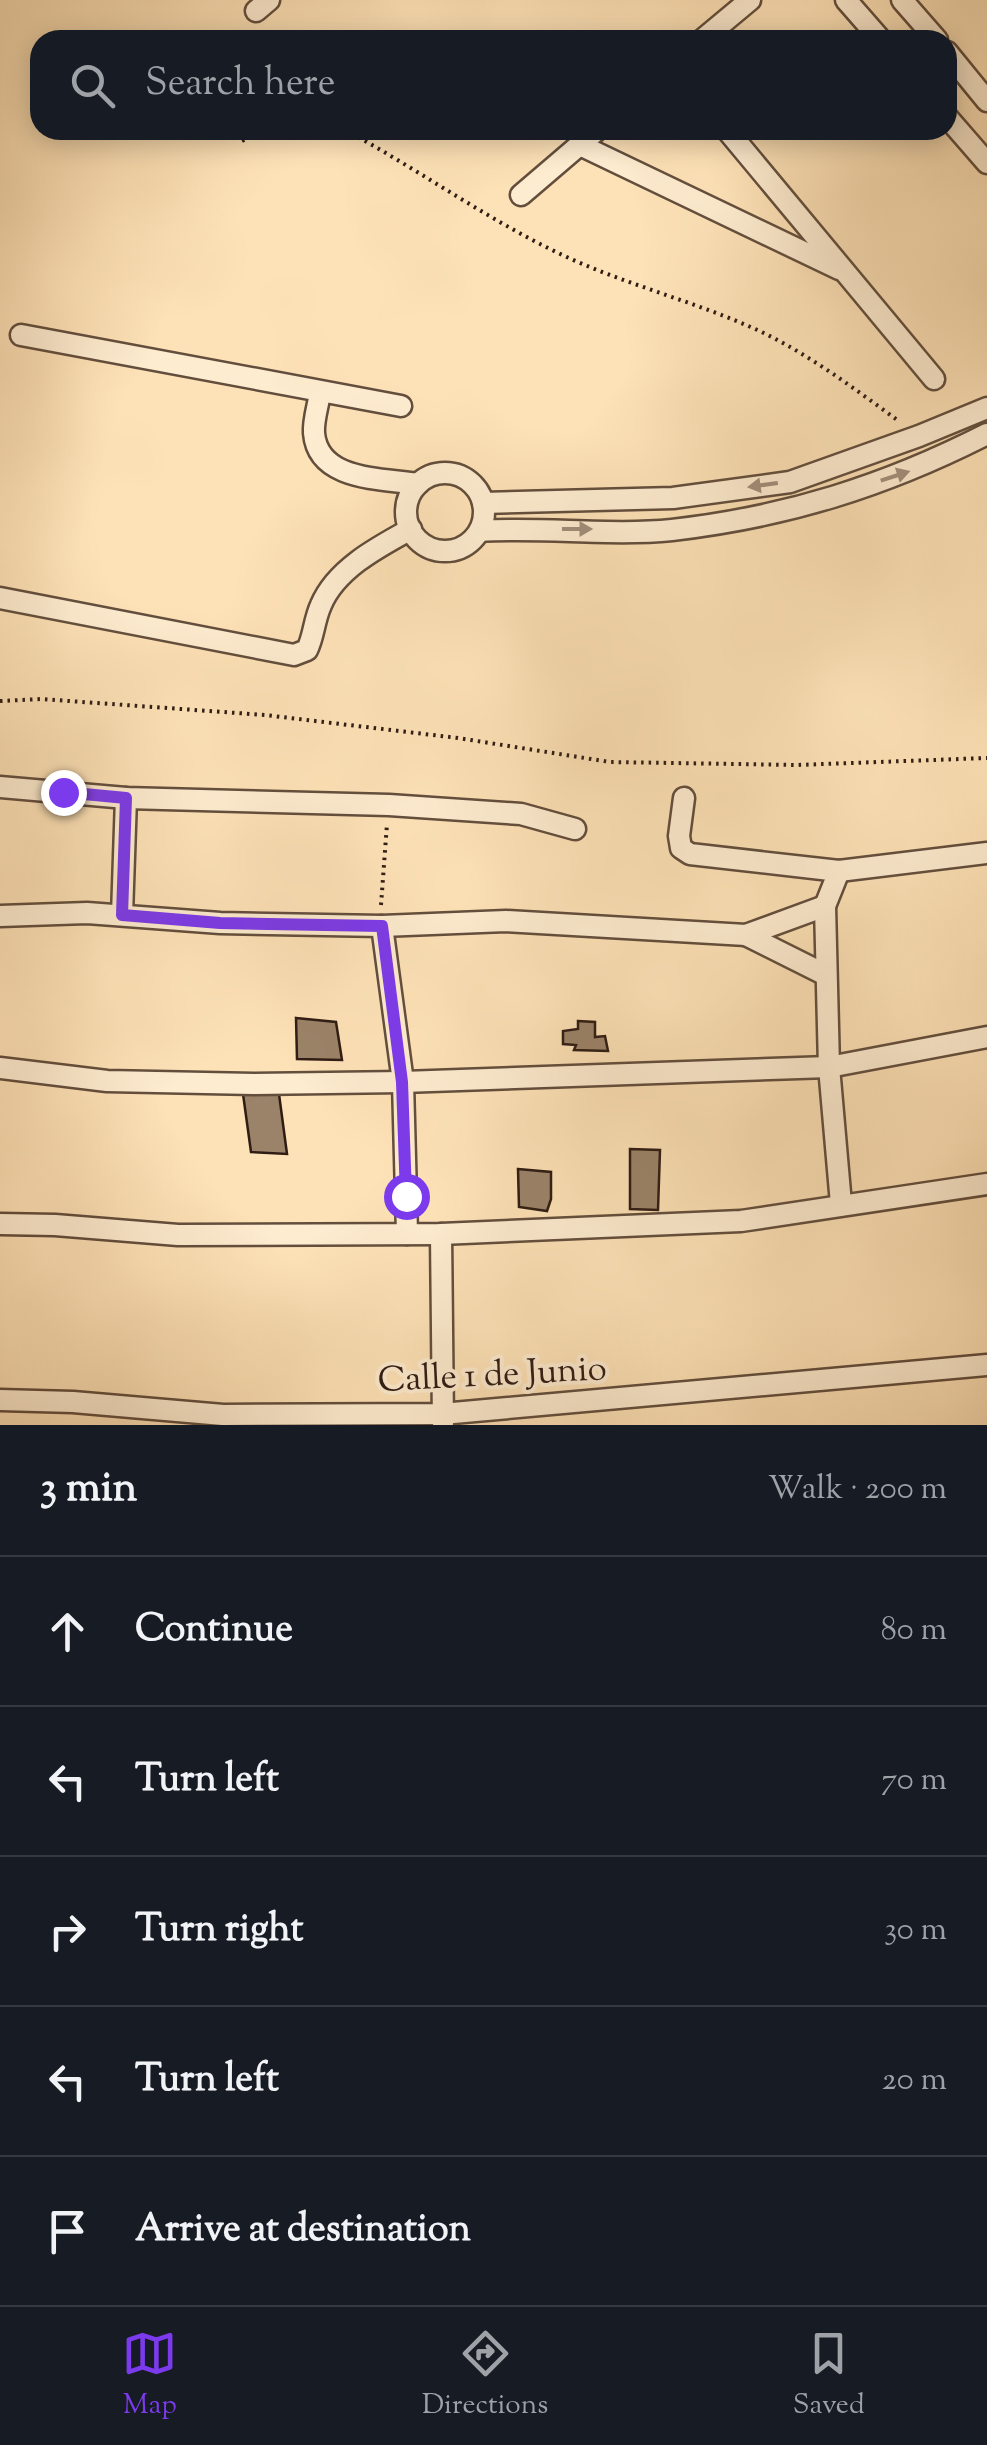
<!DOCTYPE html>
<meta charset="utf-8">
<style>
body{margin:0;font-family:"Sorts Mill Goudy",serif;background:#242831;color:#f1f3f6}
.stop{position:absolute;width:30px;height:30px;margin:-22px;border:8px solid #7c3aed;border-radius:50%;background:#fff}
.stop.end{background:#7c3aed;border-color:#fff;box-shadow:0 2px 10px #0008}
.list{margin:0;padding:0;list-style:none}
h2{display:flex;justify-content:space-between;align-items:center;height:130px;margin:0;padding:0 40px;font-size:42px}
h2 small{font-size:32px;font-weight:400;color:#9ea1a6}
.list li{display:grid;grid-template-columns:65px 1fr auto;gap:30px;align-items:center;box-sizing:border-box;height:150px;padding:0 40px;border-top:2px solid #363941}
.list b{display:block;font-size:38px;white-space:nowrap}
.list em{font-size:32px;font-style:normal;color:#9ea1a6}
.icon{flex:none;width:55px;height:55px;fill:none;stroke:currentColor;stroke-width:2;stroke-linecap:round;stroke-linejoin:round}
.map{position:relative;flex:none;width:987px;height:1425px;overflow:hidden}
.search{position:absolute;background:#171b24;box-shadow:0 5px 25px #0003;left:30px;right:30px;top:30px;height:110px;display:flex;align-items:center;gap:25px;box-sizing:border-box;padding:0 35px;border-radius:30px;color:#9ea1a6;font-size:38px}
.sheet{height:880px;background:#171b24}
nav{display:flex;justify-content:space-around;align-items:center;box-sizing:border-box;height:140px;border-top:2px solid #363941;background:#171b24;font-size:28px;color:#9ea1a6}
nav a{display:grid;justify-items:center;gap:5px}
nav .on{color:#7c3aed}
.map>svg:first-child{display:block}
</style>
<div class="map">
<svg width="987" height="1425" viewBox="0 0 987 1425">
<rect width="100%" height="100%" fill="#fee2b7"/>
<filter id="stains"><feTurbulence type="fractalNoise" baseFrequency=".002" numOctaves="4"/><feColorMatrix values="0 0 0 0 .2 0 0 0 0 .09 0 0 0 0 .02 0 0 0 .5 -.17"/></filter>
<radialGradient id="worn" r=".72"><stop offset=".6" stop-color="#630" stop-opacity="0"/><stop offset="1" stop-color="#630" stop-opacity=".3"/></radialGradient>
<g fill="#9b8369" stroke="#2f1c14" stroke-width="2.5">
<polygon points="296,1018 336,1022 342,1060 297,1059"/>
<polygon points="578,1021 595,1022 595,1037 605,1036 608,1051 574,1050 576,1045 563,1044 563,1031 578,1029"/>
<polygon points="243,1094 279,1094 287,1154 251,1152"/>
<polygon points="630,1149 660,1150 658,1210 630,1209"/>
<polygon points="518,1169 551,1172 551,1199 547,1211 519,1207"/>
</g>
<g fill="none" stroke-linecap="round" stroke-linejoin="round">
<g stroke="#634e3d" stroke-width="25">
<g id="street">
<polyline points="846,0 881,40"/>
<polyline points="902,0 937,40"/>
<polyline points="256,11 269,0"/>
<polyline points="702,40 750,0"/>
<polyline points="947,52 987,101"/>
<polyline points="947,117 987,163"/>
<polyline points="727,130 934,379"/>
<polyline points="580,145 839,269"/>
<polyline points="521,195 597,130"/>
<polyline points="21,335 401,406"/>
<path d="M320 393C318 406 313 421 314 433 318 481 380 478 418 484"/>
<circle cx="445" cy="512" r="39"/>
<polyline points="483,503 673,498 790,482 919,436 987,408"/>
<path d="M480 531C542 527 612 536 672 530 786 517 885 486 987 434"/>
<path d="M0 598 294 655 307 650C314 636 314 620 321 605 336 569 378 547 411 529"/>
<polyline points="0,787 126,798 389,805 521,814 575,829"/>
<polyline points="684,798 679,836 681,848 690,854 839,871 987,853"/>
<polyline points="839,871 825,906 829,1067 841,1204"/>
<polyline points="122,915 126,798"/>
<polyline points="0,916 87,913 220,923 382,926 506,921 746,935 825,906"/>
<polyline points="382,926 403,1082 407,1234"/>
<polyline points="746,935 826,975"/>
<polyline points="0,1068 107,1081 254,1084 403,1082 829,1067 987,1037"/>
<polyline points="0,1224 55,1225 178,1235 441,1234 741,1221 987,1184"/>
<polyline points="441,1234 443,1423"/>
<polyline points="0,1400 73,1402 223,1415 442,1414 987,1365"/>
</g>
</g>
<g stroke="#2f1c14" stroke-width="4" stroke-dasharray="2.5 5" stroke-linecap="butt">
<path d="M345 130C420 170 490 222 569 258 626 284 688 300 746 325 801 348 852 387 900 422"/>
<polyline points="242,141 263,130"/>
<polyline points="0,701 41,699 265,715 458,738 610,762 797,765 987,758"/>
<polyline points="381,905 387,824"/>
</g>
<use href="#street" stroke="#feecd0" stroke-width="20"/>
</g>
<defs><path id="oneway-solid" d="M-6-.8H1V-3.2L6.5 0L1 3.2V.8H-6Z" transform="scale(2.5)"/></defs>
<g fill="#a18e7b">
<use href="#oneway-solid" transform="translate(895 476) rotate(-18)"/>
<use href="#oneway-solid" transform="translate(763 485) rotate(172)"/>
<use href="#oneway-solid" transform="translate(577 529)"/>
</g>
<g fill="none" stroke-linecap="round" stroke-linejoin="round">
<polyline stroke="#7c3aed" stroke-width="12" points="63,792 126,798 122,915 220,923 382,926 402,1082 406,1196"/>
</g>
<g text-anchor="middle" stroke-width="8" stroke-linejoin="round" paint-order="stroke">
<g font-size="35" fill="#2f1c14" stroke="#feecd0">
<text transform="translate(492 1373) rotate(-3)" y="12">Calle 1 de Junio</text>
</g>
</g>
<rect width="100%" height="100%" filter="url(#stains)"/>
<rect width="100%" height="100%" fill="url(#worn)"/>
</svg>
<div class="stop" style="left:406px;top:1196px"></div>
<div class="stop end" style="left:63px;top:792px"></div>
<div class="search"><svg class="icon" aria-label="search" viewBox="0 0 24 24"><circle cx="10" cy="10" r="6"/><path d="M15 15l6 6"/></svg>Search here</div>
</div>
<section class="sheet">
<h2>3 min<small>Walk · 200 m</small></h2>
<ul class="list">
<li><svg class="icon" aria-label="ahead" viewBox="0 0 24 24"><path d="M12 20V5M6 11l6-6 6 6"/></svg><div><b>Continue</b></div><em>80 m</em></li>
<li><svg class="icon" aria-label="left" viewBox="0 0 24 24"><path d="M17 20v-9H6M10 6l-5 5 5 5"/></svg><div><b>Turn left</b></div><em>70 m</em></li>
<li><svg class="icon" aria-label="right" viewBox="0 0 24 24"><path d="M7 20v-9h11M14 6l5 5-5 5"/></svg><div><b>Turn right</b></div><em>30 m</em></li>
<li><svg class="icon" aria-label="left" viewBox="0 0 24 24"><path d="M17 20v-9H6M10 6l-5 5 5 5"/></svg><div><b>Turn left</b></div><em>20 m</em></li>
<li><svg class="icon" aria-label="arrive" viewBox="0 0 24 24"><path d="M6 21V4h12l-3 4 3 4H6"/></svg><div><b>Arrive at destination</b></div></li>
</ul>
</section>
<nav>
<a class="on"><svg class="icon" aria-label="map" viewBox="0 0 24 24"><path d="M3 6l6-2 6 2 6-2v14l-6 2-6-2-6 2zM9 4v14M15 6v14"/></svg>Map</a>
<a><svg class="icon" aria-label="directions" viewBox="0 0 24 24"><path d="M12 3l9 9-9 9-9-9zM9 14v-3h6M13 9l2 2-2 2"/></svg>Directions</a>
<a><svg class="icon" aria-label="saved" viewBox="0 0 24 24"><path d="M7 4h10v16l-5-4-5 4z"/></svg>Saved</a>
</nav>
